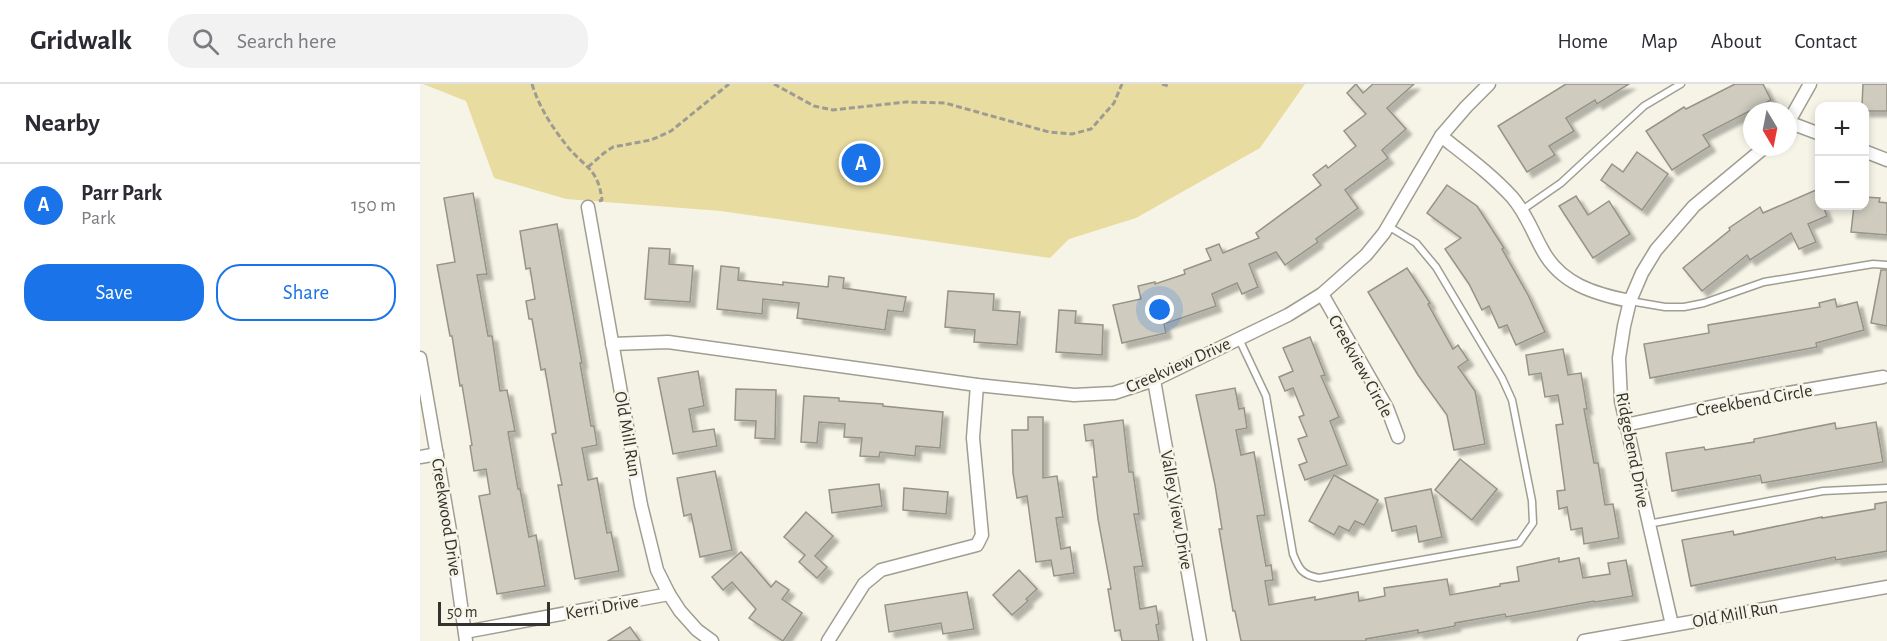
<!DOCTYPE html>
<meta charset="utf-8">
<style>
body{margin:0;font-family:"Alegreya Sans",sans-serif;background:#f2f2f3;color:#2b2b33}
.controls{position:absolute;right:18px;top:18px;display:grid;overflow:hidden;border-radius:12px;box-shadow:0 3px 9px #0003}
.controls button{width:54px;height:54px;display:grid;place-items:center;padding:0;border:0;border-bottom:2px solid #e1e1e2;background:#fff;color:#2b2b33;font:30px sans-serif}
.compass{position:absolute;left:1323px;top:18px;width:54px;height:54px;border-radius:50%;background:#fff;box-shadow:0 3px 9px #0003;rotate:170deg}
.scale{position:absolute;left:18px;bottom:15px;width:112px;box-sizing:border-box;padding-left:6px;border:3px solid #33322d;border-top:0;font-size:16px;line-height:21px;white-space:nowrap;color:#33322d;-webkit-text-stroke:4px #f6f4e6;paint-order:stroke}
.you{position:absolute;left:740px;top:226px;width:21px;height:21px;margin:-15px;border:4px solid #fff;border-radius:50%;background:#1a73e8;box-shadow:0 0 0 9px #1a73e833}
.badge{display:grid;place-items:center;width:39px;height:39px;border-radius:50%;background:#1a73e8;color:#fff;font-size:20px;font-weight:700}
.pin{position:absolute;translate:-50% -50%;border:3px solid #fff;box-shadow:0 2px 6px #0006}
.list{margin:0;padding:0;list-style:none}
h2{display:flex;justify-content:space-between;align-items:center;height:78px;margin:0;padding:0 24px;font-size:26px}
h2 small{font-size:20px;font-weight:400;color:#7c7c81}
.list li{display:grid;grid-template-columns:39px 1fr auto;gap:18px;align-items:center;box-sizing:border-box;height:84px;padding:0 24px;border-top:2px solid #e1e1e2}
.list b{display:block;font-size:22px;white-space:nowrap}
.list p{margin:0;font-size:20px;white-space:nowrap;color:#7c7c81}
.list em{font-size:20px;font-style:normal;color:#7c7c81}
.actions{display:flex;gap:12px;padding:18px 24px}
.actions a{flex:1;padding:14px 0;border:2px solid #1a73e8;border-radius:24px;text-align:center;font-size:21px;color:#1a73e8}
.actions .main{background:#1a73e8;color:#fff}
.icon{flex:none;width:33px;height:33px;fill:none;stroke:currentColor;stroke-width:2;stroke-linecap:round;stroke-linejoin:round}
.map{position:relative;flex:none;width:1467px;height:557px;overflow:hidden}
header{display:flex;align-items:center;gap:36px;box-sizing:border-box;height:84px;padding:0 30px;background:#fff;border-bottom:2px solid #e1e1e2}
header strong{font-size:28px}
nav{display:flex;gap:33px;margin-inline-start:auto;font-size:21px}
.search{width:420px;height:54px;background:#f2f2f3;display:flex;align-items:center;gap:15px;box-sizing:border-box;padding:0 21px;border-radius:24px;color:#7c7c81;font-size:22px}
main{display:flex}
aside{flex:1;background:#fff}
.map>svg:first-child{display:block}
</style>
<header>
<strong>Gridwalk</strong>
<div class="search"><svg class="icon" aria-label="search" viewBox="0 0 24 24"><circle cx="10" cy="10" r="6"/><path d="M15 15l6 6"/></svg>Search here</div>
<nav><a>Home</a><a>Map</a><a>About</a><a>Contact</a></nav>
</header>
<main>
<aside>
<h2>Nearby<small></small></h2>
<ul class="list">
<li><span class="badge">A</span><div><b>Parr Park</b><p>Park</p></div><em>150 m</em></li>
</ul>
<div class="actions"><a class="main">Save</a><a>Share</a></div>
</aside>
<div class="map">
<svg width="1467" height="557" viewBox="0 0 1467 557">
<defs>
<filter id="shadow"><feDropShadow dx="5.5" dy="5.5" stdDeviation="1.5" flood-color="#0004"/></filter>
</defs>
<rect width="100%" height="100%" fill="#f6f4e6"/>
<polygon fill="#e8dca0" points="3,0 885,0 840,64 716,134 649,155 630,174 301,127 146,115 74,94 46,17"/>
<g fill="#cfccbf" stroke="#969387" stroke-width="1.5" filter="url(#shadow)">
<polygon points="936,0 943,9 953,0 994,0 967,24 986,45 962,66 968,74 925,106 938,124 896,155 898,158 865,181 856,168 829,180 838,203 822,210 817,199 792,210 796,222 744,240 746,249 702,259 693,221 721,215 718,202 735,198 735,200 765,190 764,186 791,176 786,165 799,160 803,169 839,154 836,149 901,101 893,91 906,81 908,84 936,62 924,47 946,30 927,9"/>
<polygon points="1146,0 1209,0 1177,20 1175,16 1146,34 1154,47 1129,62 1135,71 1107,88 1078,42"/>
<polygon points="1315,0 1343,0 1351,16 1283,51 1290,62 1252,86 1226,47 1264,23 1266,25"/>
<polygon points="1443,0 1467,0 1467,27 1444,27 1444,22 1442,22"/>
<polygon points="1217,68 1248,90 1222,126 1181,96 1192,80 1203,88"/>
<polygon points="1027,101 1057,122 1084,164 1082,165 1108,211 1125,248 1096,261 1087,241 1079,244 1069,222 1062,226 1049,200 1025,165 1041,154 1007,129"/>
<polygon points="1396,106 1400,114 1400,122 1403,122 1407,132 1388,140 1396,158 1379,165 1371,149 1330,176 1327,171 1282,207 1263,184 1310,146 1309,144 1340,123 1343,129"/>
<polygon points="53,109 67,190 57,191 68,252 72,252 80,307 87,306 95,347 88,348 98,405 100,405 109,453 116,451 125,502 77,510 59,412 70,410 66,385 54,387 50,362 52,361 42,301 40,302 32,252 30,252 17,181 35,178 24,114"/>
<polygon points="1156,112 1168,131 1189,117 1210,150 1173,174 1139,122"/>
<polygon points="1444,113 1460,114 1459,118 1467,119 1467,151 1431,148 1434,122 1444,122"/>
<polygon points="137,140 162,279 160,279 171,342 174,342 177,361 162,364 168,396 177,394 187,449 191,448 199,487 155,495 138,401 142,401 132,350 136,349 125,285 121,286 112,235 109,235 106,217 115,215 110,184 106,185 100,147"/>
<polygon points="229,164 250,165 249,180 273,182 270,218 225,215"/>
<polygon points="301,182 319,184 318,196 363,201 363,198 408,203 409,192 424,194 423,204 486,213 483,228 468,226 465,246 377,234 379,219 343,215 342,230 297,225"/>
<polygon points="987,184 1010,219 1008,220 1033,265 1038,261 1048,276 1038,283 1055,307 1065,360 1034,366 1027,331 998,291 948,208"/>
<polygon points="1461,186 1467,186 1467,242 1451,239"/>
<polygon points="528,207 574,210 573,226 600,228 597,261 554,258 555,246 525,243"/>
<polygon points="1415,215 1417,223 1437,218 1444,246 1396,259 1397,263 1230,294 1224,260 1289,249 1288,241 1400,223 1399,219"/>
<polygon points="639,226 656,227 655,239 683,241 682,271 636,268"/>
<polygon points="890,253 905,291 901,292 919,333 910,337 927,381 885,396 879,381 887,378 878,355 887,352 879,333 884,331 873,304 865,307 859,293 873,287 863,264"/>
<polygon points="1143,265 1148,291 1161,289 1167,325 1164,325 1174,379 1178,379 1185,421 1193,420 1199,454 1164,460 1162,444 1151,446 1147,423 1139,425 1137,407 1145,406 1136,341 1143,340 1138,311 1125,313 1121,289 1109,291 1106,271"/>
<polygon points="278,287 284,322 269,325 273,348 294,345 297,362 253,370 238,294"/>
<polygon points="815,304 819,325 824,324 827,344 816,346 821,371 834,368 845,431 837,432 846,482 851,481 853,496 845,497 849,521 895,513 895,516 938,508 939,517 965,512 964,504 1027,495 1030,511 1080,502 1080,500 1099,497 1097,483 1139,474 1139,478 1159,474 1163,494 1190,490 1188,479 1206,476 1213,512 1175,518 1174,517 1086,533 1085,530 1035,539 1035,542 998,549 998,546 946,555 946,557 821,557 815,527 813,527 799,445 802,445 795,401 776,311"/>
<polygon points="316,305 356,306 355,355 335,354 336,337 315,336"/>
<polygon points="384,312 419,314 419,317 463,320 463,322 523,328 520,364 496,362 495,372 460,368 459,373 440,372 442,354 424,353 425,340 399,338 397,359 381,358"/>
<polygon points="608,333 623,333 623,394 637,392 643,433 636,434 641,465 650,463 654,489 634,492 631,476 616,478 607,412 597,414 593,389 592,346 608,346"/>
<polygon points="703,336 709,388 713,388 719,430 714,430 723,482 714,483 720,525 736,522 739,540 736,541 739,557 702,557 700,546 695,547 688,505 691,505 678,435 673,393 677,393 673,356 666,357 664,341"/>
<polygon points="1456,338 1463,378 1342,399 1340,391 1252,407 1246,369 1284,363 1285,366 1334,358 1334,355 1415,339 1416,345"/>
<polygon points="1040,375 1077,405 1052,436 1015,406"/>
<polygon points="295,387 312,466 280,473 271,430 264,432 257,394"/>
<polygon points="914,391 958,416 944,441 935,437 929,447 919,442 914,451 889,437"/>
<polygon points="459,400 462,422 412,429 409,406"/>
<polygon points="484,404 528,408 526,430 483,426"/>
<polygon points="1011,405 1022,453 999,458 996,442 972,447 965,414"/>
<polygon points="1467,418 1467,467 1416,476 1415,473 1271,502 1262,456 1313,447 1314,451 1402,433 1402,434 1455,425 1455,420"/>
<polygon points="386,428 413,452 395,472 407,483 397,494 379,478 385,471 364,453"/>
<polygon points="321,468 351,503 356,497 369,506 362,515 382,529 363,557 329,534 336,525 312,498 303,506 292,493"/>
<polygon points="599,486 617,505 606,515 608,517 592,531 573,511"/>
<polygon points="547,508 554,545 523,550 521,539 469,548 465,521"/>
<polygon points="210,543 220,557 188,557"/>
</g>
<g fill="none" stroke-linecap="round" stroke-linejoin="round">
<g stroke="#a09e91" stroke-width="9">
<g id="lane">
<polyline points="1102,126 1141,99 1224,22 1261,0"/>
<polyline points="1210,217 1245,223 1264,223 1284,219 1344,198 1453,180 1467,181"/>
<path d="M819 255 846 312 873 470C879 485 882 491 899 494L1099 459 1113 439 1112 417 1092 316 1082 294 1016 183 996 159 968 142"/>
<polyline points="1228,440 1403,407 1467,404"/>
</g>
</g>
<g stroke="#a09e91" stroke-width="15">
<g id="street">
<polyline points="1368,38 1400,50"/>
<polyline points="1368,39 1390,0"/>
<path d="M1021 52C1045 71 1071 90 1092 113 1106 129 1112 147 1122 165 1140 200 1175 210 1210 217"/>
<polyline points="1444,67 1467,76"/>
<polyline points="168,123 221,421 237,486 249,510 260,527 277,546 292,557"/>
<polyline points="902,210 967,324 978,353"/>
<polyline points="192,260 248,258 557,301 654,311 694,309 734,296 868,231 902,210 946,171 964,149 1021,52 1046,23 1069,0"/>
<polyline points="0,274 33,464 46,557"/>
<polyline points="734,296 780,557"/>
<polyline points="1205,341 1309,319 1463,293"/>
<polyline points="0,373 17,370"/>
<polyline points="1252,541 1201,317 1199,274 1204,242 1210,217 1222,189 1236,166 1274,122 1345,63"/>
<polyline points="45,548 249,510"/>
<polyline points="408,557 444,500 461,486 557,461 562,451 553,354 557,301"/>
<polyline points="1164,557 1467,503"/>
</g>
</g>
<g stroke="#9e9c92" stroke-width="3" stroke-dasharray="6 3" stroke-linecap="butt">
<path d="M112 0C119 23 132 43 147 62 165 84 178 84 182 116L179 117"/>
<polyline points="354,0 394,22 413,26 486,18 525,19 629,48 652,50 671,45 694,19 702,0"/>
<polyline points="742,0 748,2"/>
<polyline points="168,83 184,69 193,63 231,56 251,47 309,0"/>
</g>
<use href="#lane" stroke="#fff" stroke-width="6"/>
<use href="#street" stroke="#fff" stroke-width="12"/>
</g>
<g text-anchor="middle" stroke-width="5" stroke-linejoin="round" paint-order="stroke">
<g font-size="18" fill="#33322d" stroke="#f6f4e6">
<text transform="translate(758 281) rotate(-24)" y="6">Creekview Drive</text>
<text transform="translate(941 282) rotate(61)" y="6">Creekview Circle</text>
<text transform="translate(1334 316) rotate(-10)" y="6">Creekbend Circle</text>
<text transform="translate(208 350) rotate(80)" y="6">Old Mill Run</text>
<text transform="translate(1213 366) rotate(79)" y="6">Ridgebend Drive</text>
<text transform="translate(757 426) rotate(80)" y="6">Valley View Drive</text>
<text transform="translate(27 433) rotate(81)" y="6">Creekwood Drive</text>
<text transform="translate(182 523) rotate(-10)" y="6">Kerri Drive</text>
<text transform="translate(1315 530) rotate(-10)" y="6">Old Mill Run</text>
</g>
</g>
</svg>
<div class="controls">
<button>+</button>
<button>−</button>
</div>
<svg class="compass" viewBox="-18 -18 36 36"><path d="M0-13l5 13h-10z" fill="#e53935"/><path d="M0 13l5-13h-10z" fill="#7c7c81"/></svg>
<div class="scale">50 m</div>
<div class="you"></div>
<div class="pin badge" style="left:441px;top:79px">A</div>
</div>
</main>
